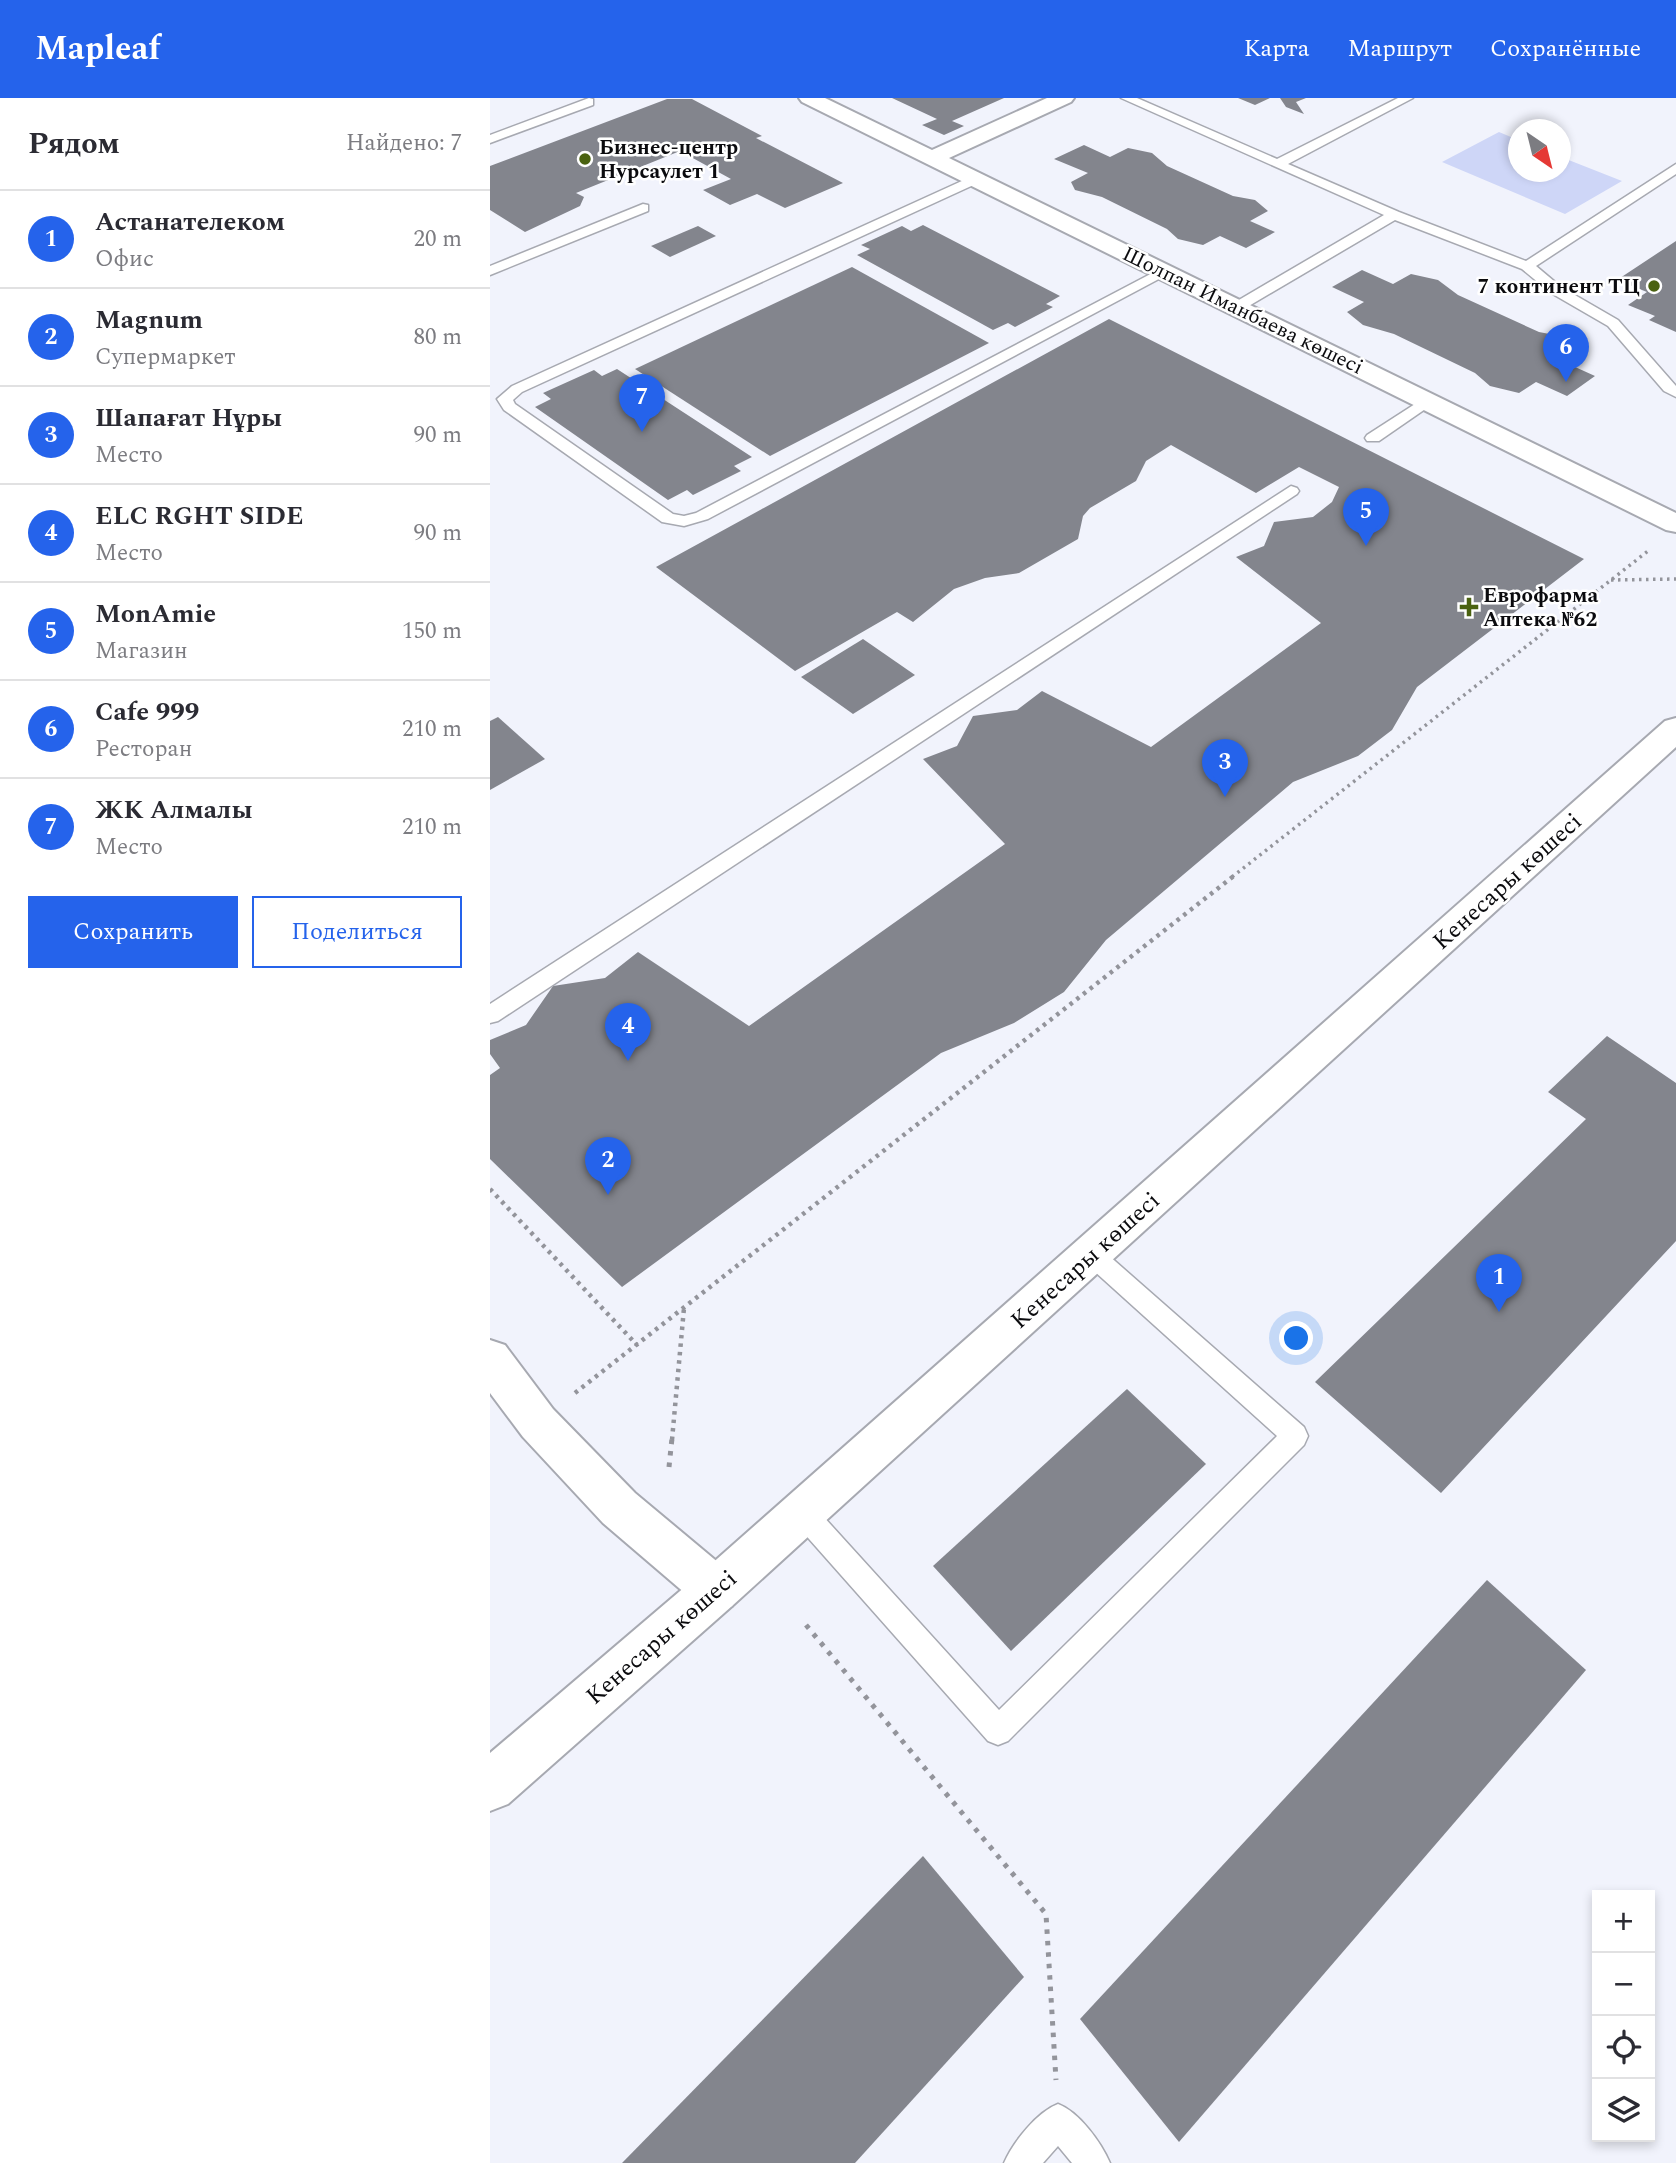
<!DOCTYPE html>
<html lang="ru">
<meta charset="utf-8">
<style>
body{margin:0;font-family:Spectral,serif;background:#f7f7f7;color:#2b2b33}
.controls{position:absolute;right:21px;bottom:21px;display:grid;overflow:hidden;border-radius:0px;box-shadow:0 4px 10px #0003}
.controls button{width:63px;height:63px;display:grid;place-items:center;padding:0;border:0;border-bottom:2px solid #e1e1e2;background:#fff;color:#2b2b33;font:35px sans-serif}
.compass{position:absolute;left:1018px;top:21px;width:63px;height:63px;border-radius:50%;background:#fff;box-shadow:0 4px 10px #0003;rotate:145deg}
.you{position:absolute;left:807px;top:1241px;width:24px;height:24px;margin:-18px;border:5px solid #fff;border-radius:50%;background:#1a73e8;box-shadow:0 0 0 10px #1a73e833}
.badge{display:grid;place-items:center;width:46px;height:46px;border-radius:50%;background:#2563eb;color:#fff;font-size:23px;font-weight:700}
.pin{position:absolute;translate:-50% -58px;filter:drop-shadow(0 2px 4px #0008)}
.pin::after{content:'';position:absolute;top:37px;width:24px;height:21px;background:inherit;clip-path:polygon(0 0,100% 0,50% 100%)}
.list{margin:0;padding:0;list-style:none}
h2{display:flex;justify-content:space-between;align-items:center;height:91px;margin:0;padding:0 28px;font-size:30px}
h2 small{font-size:23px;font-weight:400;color:#7c7c81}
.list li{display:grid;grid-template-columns:46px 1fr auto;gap:21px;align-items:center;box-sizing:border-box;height:98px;padding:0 28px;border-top:2px solid #e1e1e2}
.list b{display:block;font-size:26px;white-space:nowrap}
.list p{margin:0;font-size:23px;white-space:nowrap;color:#7c7c81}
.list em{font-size:23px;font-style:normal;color:#7c7c81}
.actions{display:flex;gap:14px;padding:21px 28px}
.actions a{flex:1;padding:16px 0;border:2px solid #2563eb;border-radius:0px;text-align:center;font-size:24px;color:#2563eb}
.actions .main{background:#2563eb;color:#fff}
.icon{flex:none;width:38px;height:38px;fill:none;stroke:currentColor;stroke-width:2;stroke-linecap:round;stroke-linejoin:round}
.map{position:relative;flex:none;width:1186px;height:2065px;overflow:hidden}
header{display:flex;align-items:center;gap:42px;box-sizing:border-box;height:98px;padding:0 35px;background:#2563eb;color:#fff}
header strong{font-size:33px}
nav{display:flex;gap:38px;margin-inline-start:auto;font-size:24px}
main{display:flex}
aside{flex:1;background:#fff}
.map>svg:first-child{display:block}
</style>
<header>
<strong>Mapleaf</strong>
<nav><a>Карта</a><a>Маршрут</a><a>Сохранённые</a></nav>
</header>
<main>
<aside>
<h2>Рядом<small>Найдено: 7</small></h2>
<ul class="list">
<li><span class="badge">1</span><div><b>Астанателеком</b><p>Офис</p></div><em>20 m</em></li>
<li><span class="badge">2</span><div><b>Magnum</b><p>Супермаркет</p></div><em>80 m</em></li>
<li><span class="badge">3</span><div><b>Шапағат Нұры</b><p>Место</p></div><em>90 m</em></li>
<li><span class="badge">4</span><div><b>ELC RGHT SIDE</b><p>Место</p></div><em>90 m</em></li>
<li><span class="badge">5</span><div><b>MonAmie</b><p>Магазин</p></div><em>150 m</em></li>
<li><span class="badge">6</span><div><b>Cafe 999</b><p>Ресторан</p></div><em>210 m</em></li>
<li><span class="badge">7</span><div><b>ЖК Алмалы</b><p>Место</p></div><em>210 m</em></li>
</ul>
<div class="actions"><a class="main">Сохранить</a><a>Поделиться</a></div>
</aside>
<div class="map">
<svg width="1186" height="2065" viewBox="0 0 1186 2065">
<rect width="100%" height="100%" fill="#f1f3fc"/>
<polygon fill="#ced6f7" points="1009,34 1028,42 1028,74 1070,74 1071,59 1132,83 1075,116 952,64"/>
<g fill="#83858d">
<polygon points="402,0 514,0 462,23 474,28 454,37 432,27 447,21"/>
<polygon points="748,0 780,0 765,7"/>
<polygon points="790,0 816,0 806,4 814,16 796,9"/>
<polygon points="177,1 202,1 272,38 266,40 353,85 295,110 267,96 240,107 213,92 241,81 190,53 86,95 94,99 90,108 35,134 0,112 0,68"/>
<polygon points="594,47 620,59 638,50 662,55 677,68 743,98 765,102 778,113 760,123 785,134 756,150 730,138 713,147 688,141 677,131 612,99 585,92 581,84 598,75 564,61"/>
<polygon points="433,127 570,198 556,206 563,209 525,229 518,225 503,232 367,157 380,151 371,147 412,128 421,133"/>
<polygon points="208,128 226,138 180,159 161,148"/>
<polygon points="1186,143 1186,234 1159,222 1165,218 1138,207 1157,194 1127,182"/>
<polygon points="362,169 499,245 280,358 145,271"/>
<polygon points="872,172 903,186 921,176 948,182 968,197 1049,234 1075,239 1091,253 1074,264 1105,278 1077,298 1046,284 1029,295 1000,288 985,275 904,236 873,227 857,214 874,204 842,189"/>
<polygon points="619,221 1094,461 927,589 902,632 868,658 803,684 616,842 574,894 524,925 451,955 132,1189 0,1061 0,977 10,970 0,956 0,942 36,927 63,888 115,880 148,854 259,928 515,746 433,661 467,648 483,618 527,612 552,593 661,649 831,525 746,459 774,448 784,424 823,419 842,404 849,389 809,369 766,395 681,347 656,363 646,383 600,410 593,418 588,441 529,475 495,480 464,491 423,524 407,514 305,573 166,469"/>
<polygon points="127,271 262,359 244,368 251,373 203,397 197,392 178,402 45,309 61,301 53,295 104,272 112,278"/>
<polygon points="373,541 425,577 363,616 311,579"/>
<polygon points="8,619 55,661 0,692 0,623"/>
<polygon points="1117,938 1186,985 1186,1143 951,1395 825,1284 1096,1021 1058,994"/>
<polygon points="637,1291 716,1366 521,1553 443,1468"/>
<polygon points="997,1482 1096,1572 689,2044 590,1921"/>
<polygon points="433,1758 534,1879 365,2065 132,2065"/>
</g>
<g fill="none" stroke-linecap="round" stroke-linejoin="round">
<g stroke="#a7a9b1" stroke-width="3">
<g id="service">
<polygon points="99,0 103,1 103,7 0,45 0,37"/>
<polygon points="631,0 647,0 787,61 908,0 923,0 798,66 909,114 1036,163 1186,66 1186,76 1046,168 1071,189 1128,222 1186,288 1186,299 1174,293 1118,228 1061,195 1032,171 905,122 752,212 742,212 742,206 894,117"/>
<polygon points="485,77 490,78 490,84 32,294 23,302 25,306 183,416 194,418 206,415 670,171 680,171 682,174 218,421 194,428 172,424 14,312 7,301 22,288"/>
<polygon points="153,106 158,107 158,113 0,177 0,168"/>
<polygon points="939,297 944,299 947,302 944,305 889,343 877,343 875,340 877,337"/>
<polygon points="801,388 807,390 809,393 807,396 8,923 0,925 0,906"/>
<polygon points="601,1145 609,1149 814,1329 818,1338 814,1347 518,1643 508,1647 498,1643 304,1424 300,1415 304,1406 313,1402 322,1406 509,1612 787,1338 593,1163 589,1156 593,1149"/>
<path d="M568 2006C589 2014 611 2044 620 2065H582L568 2048 553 2065H514C523 2044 547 2014 568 2006Z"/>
</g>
</g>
<g stroke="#a7a9b1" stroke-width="4">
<g id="minor">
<polygon points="309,0 335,0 442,52 557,0 584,0 581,4 459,60 1186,415 1186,434 1176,432 312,4"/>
<polygon points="0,1242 15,1247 63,1311 145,1395 242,1476 249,1492 242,1508 226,1515 210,1508 113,1425 33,1339 0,1295"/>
</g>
</g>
<g stroke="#a7a9b1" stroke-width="4">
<polygon id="secondary" points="1186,620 1186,649 242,1508 18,1706 0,1713 0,1655 210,1476 1175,623"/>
</g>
<g stroke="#93949b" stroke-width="3.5" stroke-dasharray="2.5 4.5" stroke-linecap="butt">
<polyline points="1121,482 1186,481"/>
<polyline points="742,779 1158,453"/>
</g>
<g stroke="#93949b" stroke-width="4.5" stroke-dasharray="3.5 5" stroke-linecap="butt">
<polyline points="0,1091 147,1247"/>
<polyline points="85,1295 745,777"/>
<polyline points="182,1342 194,1210"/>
</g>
<g stroke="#93949b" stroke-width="5" stroke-dasharray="4.5 7" stroke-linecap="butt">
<polyline points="179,1369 182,1340"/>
<polyline points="316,1527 556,1816 566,1982"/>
</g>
<use href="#service" fill="#fff" fill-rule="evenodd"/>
<use href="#minor" fill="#fff" fill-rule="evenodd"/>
<use href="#secondary" fill="#fff" fill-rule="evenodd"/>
</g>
<g fill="#4a6210" stroke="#fff" stroke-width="2.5">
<circle cx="95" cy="61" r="7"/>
<circle cx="1164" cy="188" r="7"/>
<path d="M975.5 498.5h7v7h7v7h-7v7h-7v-7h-7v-7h7z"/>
</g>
<g text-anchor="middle" stroke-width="5" stroke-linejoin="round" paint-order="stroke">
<g font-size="21" font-weight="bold" fill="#0b0b0e" stroke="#fff" text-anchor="start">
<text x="109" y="56">Бизнес-центр<tspan x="109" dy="24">Нурсаулет 1</tspan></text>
<text x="1150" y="195" text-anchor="end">7 континент ТЦ</text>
<text x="993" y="504">Еврофарма<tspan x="993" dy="24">Аптека №62</tspan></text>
</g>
<g font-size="21" fill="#0b0b0e" stroke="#fff">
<text transform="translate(753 212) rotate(26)" y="7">Шолпан Иманбаева көшесі</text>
</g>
<g font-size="24" fill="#0b0b0e" stroke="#fff">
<text transform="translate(1017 783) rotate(-42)" y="8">Кенесары көшесі</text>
<text transform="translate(595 1162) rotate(-42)" y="8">Кенесары көшесі</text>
<text transform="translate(171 1539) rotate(-41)" y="8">Кенесары көшесі</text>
</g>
</g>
</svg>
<div class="controls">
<button>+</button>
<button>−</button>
<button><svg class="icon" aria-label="locate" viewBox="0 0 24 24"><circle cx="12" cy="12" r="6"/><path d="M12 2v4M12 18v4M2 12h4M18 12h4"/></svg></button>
<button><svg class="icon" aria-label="layers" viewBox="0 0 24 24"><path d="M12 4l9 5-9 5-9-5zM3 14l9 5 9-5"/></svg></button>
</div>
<svg class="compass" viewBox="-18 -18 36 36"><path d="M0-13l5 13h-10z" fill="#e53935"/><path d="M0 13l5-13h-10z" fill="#7c7c81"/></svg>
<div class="you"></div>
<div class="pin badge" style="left:1009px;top:1214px">1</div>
<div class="pin badge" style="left:118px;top:1097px">2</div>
<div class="pin badge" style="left:735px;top:699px">3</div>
<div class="pin badge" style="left:138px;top:963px">4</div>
<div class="pin badge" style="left:876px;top:448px">5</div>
<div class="pin badge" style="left:1076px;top:284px">6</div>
<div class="pin badge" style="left:152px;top:334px">7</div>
</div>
</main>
